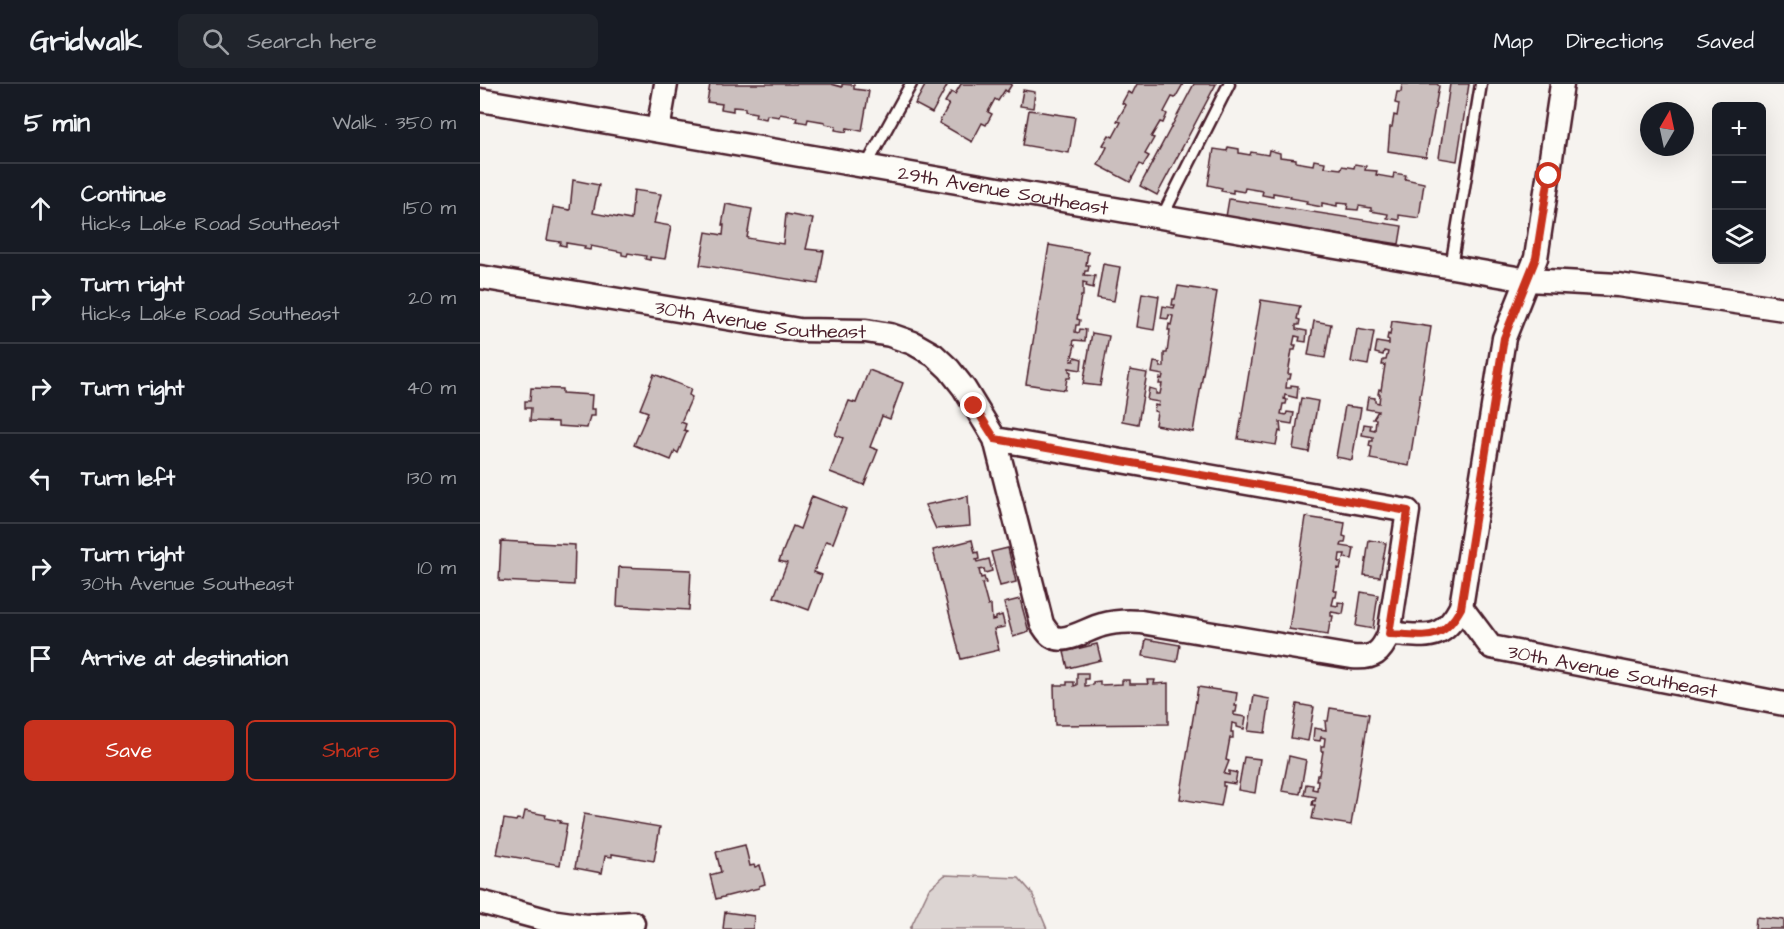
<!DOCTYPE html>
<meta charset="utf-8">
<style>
body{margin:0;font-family:"Architects Daughter",sans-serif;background:#20242c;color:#f1f3f6}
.controls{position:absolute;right:18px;top:18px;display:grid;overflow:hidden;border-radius:9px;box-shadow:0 6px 24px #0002}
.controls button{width:54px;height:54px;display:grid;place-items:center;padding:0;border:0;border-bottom:2px solid #363941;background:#171b24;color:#f1f3f6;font:30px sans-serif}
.compass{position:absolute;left:1160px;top:18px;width:54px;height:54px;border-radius:50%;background:#171b24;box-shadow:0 6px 24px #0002;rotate:9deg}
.stop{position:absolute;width:18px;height:18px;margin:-14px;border:4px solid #c8321e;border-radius:50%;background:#fff}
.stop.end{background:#c8321e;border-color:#fff;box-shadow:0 2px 6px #0008}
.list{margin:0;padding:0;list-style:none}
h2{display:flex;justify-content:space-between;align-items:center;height:78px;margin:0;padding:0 24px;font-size:26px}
h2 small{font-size:20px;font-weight:400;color:#9ea1a6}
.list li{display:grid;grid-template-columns:39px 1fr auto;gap:18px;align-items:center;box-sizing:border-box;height:90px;padding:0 24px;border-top:2px solid #363941}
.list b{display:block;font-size:22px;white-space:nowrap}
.list p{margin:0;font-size:20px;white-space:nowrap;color:#9ea1a6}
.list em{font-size:20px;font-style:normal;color:#9ea1a6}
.actions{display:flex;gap:12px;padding:18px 24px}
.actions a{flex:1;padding:14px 0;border:2px solid #c8321e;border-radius:9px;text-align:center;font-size:21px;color:#c8321e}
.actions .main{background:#c8321e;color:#fff}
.icon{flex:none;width:33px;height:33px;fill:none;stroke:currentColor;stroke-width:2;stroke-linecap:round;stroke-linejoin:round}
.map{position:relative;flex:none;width:1304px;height:845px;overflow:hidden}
header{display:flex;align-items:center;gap:36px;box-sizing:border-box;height:84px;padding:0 30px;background:#171b24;border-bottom:2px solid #363941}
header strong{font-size:28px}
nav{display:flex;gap:33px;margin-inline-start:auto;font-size:21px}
.search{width:420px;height:54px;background:#20242c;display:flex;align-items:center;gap:15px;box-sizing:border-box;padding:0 21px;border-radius:9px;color:#9ea1a6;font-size:22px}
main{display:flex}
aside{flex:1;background:#171b24}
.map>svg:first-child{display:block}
</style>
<header>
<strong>Gridwalk</strong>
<div class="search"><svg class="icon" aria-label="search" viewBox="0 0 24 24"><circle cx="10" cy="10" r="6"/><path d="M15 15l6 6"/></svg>Search here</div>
<nav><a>Map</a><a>Directions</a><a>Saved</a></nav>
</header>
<main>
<aside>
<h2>5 min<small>Walk · 350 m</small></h2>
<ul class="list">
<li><svg class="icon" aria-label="ahead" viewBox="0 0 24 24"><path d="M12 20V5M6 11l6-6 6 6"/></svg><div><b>Continue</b><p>Hicks Lake Road Southeast</p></div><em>150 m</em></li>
<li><svg class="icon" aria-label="right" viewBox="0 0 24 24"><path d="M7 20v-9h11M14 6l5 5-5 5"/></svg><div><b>Turn right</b><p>Hicks Lake Road Southeast</p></div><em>20 m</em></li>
<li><svg class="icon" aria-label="right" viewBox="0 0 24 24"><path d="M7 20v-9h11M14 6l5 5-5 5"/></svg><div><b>Turn right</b></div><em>40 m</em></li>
<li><svg class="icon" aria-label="left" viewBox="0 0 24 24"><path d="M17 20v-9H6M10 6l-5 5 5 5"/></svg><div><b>Turn left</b></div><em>130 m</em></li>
<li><svg class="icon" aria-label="right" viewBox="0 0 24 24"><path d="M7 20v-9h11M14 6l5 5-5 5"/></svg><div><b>Turn right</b><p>30th Avenue Southeast</p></div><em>10 m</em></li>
<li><svg class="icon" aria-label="arrive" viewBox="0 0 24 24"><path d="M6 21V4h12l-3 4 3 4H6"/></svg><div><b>Arrive at destination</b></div></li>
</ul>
<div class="actions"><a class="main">Save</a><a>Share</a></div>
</aside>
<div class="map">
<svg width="1304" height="845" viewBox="0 0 1304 845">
<rect width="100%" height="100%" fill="#f6f3ef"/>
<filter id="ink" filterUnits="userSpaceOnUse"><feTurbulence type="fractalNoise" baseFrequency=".0167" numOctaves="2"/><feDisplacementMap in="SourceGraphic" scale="12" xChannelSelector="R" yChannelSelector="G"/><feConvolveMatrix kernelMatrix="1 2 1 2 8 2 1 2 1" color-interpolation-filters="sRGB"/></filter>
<g filter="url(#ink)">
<polygon fill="#dcd4d2" stroke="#937a7e" stroke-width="1.5" points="465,791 539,794 552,809 567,845 430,845 449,805"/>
<g fill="#cbbfbe" stroke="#4a1f2b" stroke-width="1.5">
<polygon points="230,0 351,0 362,3 362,0 374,1 374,5 389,7 382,47 367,44 366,48 355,46 356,42 345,40 345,38 328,35 327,39 316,37 317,33 300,30 299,33 287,31 286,35 275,33 276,29 265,27 265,24 253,23 253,27 241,25 242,20 227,18"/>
<polygon points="446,0 468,0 452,29 435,20"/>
<polygon points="481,0 532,0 527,8 525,6 518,17 515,15 508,28 512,30 506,41 502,39 492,58 459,39 469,20 465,18 471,8 475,10"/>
<polygon points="657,0 703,0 695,14 692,13 684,28 687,30 683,39 680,38 671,53 674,54 665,70 669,72 663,82 660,80 650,98 618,81 627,63 623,61 629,51 633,53 641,38 637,37 646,21 642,19 648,8 652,10"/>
<polygon points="714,0 736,0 677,111 660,102"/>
<polygon points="922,0 957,0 959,2 946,73 908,67 910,43 912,43 914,31 917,32 919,20 915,19 917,8 921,8"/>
<polygon points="970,0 989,0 977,77 959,74"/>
<polygon points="543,6 555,8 553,24 540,22"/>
<polygon points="549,26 595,33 589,69 543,61"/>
<polygon points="748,63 759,65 759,69 770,71 771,68 788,71 789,66 800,69 800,73 816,75 816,78 833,81 834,76 845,78 844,83 861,85 862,82 874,84 875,80 886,82 885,86 897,87 896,91 913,94 914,89 926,91 925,95 944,99 939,134 919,131 919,136 907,134 908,130 891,127 891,124 879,122 878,126 867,125 868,120 857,119 857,122 842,119 842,123 826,120 827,117 810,114 811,112 793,109 793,113 782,111 783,107 765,104 764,108 753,106 753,109 741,107 742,104 728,101 734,65 747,67"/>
<polygon points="93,96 119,101 113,129 151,136 154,106 181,110 174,139 191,142 185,175 170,173 170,176 165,175 166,172 148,169 147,172 142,171 142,168 111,162 110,166 104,165 105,162 86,159 86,162 80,161 81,158 67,156 73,123 90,126"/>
<polygon points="749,115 922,142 919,160 746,133"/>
<polygon points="246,120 272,125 267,154 303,160 306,130 333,135 326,165 344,167 338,200 220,181 226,148 243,151 244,141 242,141"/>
<polygon points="569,161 608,168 606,181 609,181 608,187 605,187 604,191 615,192 613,204 606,202 607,199 603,198 603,212 601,212 597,235 600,236 599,241 596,241 595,248 599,249 600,245 606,246 605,257 594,256 593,260 595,261 591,277 594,277 595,273 602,275 601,286 589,284 589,287 591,288 590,294 587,294 585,306 546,300"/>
<polygon points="623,180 640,183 634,217 617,214"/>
<polygon points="698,202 737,208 713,348 675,341 677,328 674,327 675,321 678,322 679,318 667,316 669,304 676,306 676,310 680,310 682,300 679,300 680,294 682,295 683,291 672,289 674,278 680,279 680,283 684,283 684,269 687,269 690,246 688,246 689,240 691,241 693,232 689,231 688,235 681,234 683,222 694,224 695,221 692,221 693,215 695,215"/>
<polygon points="662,209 679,212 674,246 657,243"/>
<polygon points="781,216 820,222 817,235 820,236 819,241 816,241 816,245 827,247 826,258 819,257 820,253 815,252 813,261 816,261 815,266 812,266 808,290 811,290 810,295 807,295 806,304 811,304 811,301 818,302 817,314 805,311 804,315 807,316 806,320 803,320 801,330 806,331 807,328 814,329 812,340 800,338 801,348 799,347 796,361 758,355"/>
<polygon points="834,237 851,240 845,274 828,271"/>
<polygon points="912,237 951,243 929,382 890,375 892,363 889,362 890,357 893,357 893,353 882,351 884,340 891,341 890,345 895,346 896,335 893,335 898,327 886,325 888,313 895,314 895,318 899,319 900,310 898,310 899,305 901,306 905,281 902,281 903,276 906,276 908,268 904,267 903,271 895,269 897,258 909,260 909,256 907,255 908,250 910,251"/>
<polygon points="877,245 894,248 888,281 871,278"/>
<polygon points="612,249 629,252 620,302 603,300"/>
<polygon points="389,286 423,299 410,335 402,332 390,363 398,366 384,401 350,388 363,354 355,351 369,317 376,319"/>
<polygon points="650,286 667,289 658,340 642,337"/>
<polygon points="174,290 211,305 209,311 212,313 201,338 206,340 204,346 207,347 198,369 195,367 191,376 154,361 168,328 160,325"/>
<polygon points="51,304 82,305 82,309 112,311 111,325 115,325 115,332 110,332 107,344 78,342 78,338 50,337 51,324 45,324 45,317 50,317"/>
<polygon points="821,314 838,317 829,368 813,365"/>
<polygon points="865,322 881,324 872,376 856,373"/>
<polygon points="332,412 366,425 353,459 346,457 334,488 342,491 329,526 294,513 307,479 299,477 313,442 320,445"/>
<polygon points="488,412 490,442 456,445 445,421"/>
<polygon points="826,433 865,439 863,452 866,453 865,459 862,459 861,462 874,464 872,475 864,474 865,470 860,470 859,478 862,478 860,485 858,484 854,507 857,507 856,513 854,513 852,521 858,522 858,518 865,519 863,530 851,528 851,532 853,532 852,538 850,538 848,551 809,545"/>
<polygon points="492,456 495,469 498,468 499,475 496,476 497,478 509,475 512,487 505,489 504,485 499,486 501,494 504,493 506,499 502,500 508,522 511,521 512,536 516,535 516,533 522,531 525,543 514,545 519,566 481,575 453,466"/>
<polygon points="889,456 906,459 900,493 884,491"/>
<polygon points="21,457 95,461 94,501 19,497"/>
<polygon points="528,464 536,498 520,502 511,468"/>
<polygon points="139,483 211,486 209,526 137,522"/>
<polygon points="881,508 898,511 893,545 876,542"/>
<polygon points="540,515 549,548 533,553 524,519"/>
<polygon points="666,555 700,561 697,578 663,572"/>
<polygon points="617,560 621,576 588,584 584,568"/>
<polygon points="597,589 608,589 608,595 605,595 605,602 613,601 613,598 620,597 620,601 642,600 642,596 649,596 649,600 668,600 667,596 675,596 674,600 688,599 688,640 575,641 574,601 587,601 587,598 594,598 594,602 597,601"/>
<polygon points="718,603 757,609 755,622 757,622 756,628 754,628 754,631 766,633 764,645 757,643 757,640 752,639 751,648 753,648 753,654 750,654 746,676 749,677 744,690 749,691 749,687 757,689 755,700 743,698 743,702 745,702 741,722 700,715"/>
<polygon points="774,612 790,615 785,649 768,647"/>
<polygon points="817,620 834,623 828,657 811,654"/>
<polygon points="850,624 889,630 871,741 832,735 835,721 832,721 833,716 835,717 836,713 824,711 826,700 833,701 832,705 837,706 838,696 836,696 837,691 839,691 843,667 841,667 841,662 844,662 845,654 841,653 840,657 833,656 834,644 846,646 845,637 848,637"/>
<polygon points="809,672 826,676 820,710 802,707"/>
<polygon points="764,673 780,675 775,709 758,706"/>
<polygon points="45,727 66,731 65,734 81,737 80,739 87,740 80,781 17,770 24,735 36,737 37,735 43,736"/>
<polygon points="104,730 180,743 174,777 132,770 132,773 125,772 122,789 95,784"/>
<polygon points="265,761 270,782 274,781 275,783 280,781 285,800 279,802 279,804 236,815 230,791 241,788 236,768"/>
<polygon points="245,828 274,832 273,845 243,845"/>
<polygon points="1276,833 1304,836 1304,845 1275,845"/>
</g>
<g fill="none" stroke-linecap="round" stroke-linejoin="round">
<g stroke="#4a1f2b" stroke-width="15">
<g id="lane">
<polyline points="386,82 431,0"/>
<polyline points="682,133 749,0"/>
<polyline points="971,183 1001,0"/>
</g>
</g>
<g stroke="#4a1f2b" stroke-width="27">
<g id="street">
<path id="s1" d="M0 16 1048 196 1138 201 1304 225"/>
<polyline points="178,46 186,0"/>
<path id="s2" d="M0 193 319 246 386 247 410 251 433 259 454 271 469 285 484 304 515 355 562 540C566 546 569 552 576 554 589 558 609 544 622 541 636 537 647 537 661 538L872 573C894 575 901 569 909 550L928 427 515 355"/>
<path id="s3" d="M981 523 1011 563 1304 620"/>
<path d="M909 550C946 551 961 560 981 523L1024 254 1056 174 1082 0"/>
<polyline points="0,818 70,837 106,842 153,839"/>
</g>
</g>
<use href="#lane" stroke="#fdfcf7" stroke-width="10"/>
<use href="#street" stroke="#fdfcf7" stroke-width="22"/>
</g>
</g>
<g fill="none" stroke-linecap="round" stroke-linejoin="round" filter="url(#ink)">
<path stroke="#c8321e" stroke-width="8" d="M494 322 515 355 928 427 909 550C946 551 961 560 981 524L1024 254 1056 174 1069 92"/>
</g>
<g text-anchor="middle" stroke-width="4.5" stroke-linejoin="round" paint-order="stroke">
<g font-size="20" fill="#4a1f2b" stroke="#fdfcf7">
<text dy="7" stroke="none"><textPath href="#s1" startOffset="531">29th Avenue Southeast</textPath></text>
<text dy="7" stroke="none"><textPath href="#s2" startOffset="284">30th Avenue Southeast</textPath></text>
<text dy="7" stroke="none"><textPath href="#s3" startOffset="174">30th Avenue Southeast</textPath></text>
</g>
</g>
</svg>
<div class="controls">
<button>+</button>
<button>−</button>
<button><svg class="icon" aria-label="layers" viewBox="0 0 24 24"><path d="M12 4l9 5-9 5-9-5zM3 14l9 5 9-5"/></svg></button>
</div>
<svg class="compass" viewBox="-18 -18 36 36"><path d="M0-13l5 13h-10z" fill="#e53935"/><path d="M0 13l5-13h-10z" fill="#9ea1a6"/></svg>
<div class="stop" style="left:1069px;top:92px"></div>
<div class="stop end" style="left:494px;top:322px"></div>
</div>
</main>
